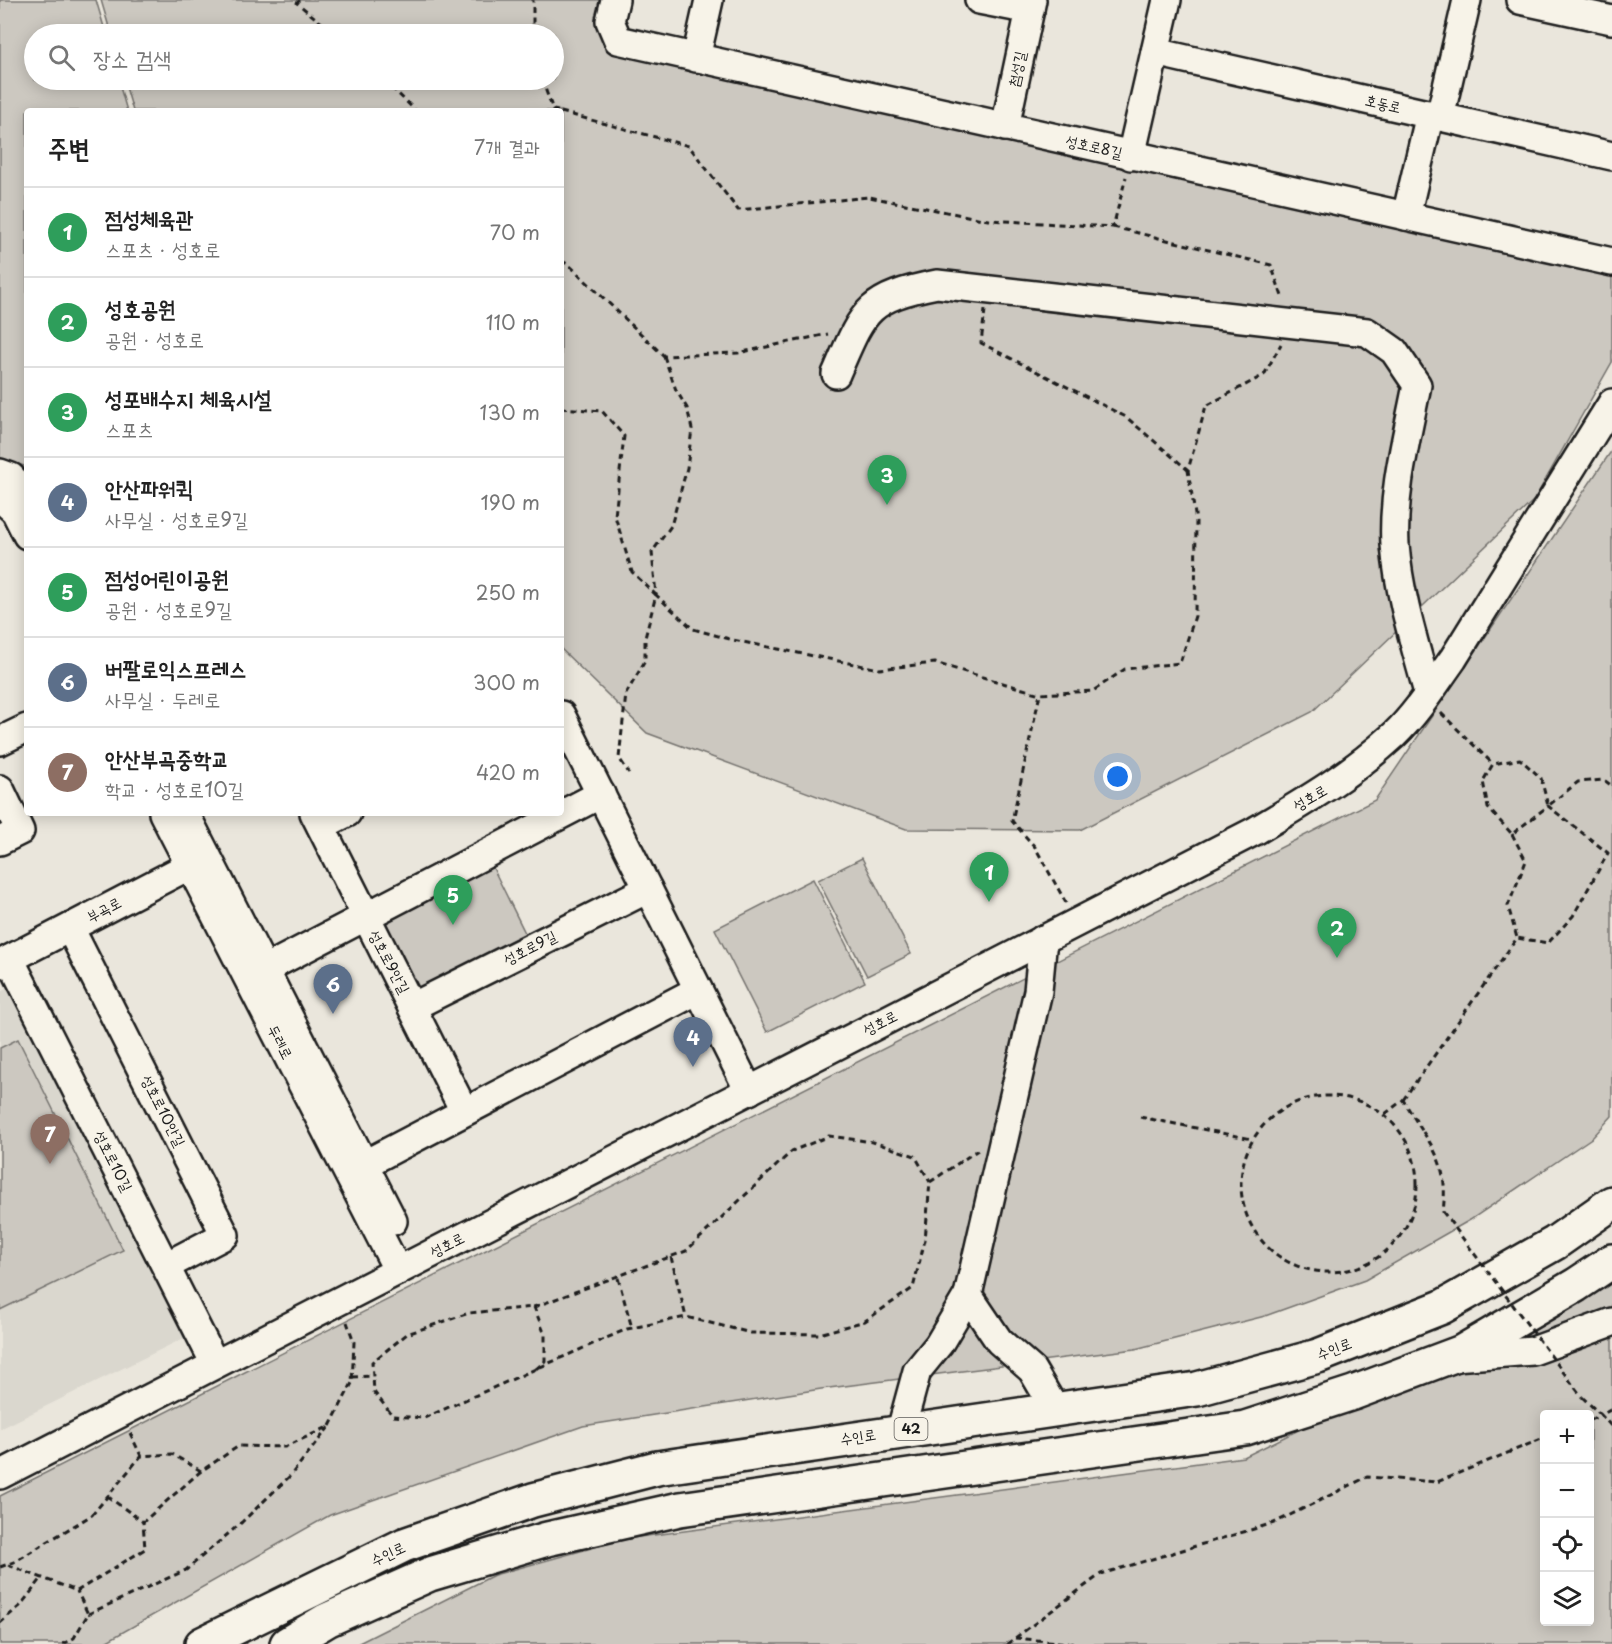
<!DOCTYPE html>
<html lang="ko">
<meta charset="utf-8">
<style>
body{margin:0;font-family:"Playpen Sans","Poor Story",sans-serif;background:#f2f2f2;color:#222}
.controls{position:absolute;right:18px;bottom:18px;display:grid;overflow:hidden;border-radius:6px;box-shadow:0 3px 15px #0003}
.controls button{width:54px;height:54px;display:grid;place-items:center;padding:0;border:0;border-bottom:2px solid #e0e0e0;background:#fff;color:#222;font:30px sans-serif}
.you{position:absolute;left:1118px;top:777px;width:21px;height:21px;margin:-15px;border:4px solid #fff;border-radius:50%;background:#1a73e8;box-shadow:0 0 0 9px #1a73e833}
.badge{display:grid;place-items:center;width:39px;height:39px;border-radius:50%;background:#c8321e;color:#fff;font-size:20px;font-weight:700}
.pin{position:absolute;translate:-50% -50px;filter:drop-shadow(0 2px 3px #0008)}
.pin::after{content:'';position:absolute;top:32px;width:21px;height:18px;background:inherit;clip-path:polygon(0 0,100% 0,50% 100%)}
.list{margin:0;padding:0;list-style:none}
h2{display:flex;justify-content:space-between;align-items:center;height:78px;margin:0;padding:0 24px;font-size:26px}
h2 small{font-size:20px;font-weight:400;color:#767676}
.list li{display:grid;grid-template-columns:39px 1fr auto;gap:18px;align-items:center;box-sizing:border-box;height:90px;padding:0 24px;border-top:2px solid #e0e0e0}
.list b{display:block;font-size:22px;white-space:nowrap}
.list p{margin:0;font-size:20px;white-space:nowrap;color:#767676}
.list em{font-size:20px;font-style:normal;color:#767676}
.icon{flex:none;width:33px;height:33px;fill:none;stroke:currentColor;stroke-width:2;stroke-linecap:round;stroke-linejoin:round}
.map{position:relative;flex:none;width:1612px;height:1644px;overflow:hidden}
.search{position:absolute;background:#fff;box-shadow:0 3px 15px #0003;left:24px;top:24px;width:540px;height:66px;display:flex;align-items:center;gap:15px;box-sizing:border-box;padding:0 21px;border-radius:33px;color:#767676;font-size:22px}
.panel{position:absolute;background:#fff;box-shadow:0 3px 15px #0003;left:24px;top:108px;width:540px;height:708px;border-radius:6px}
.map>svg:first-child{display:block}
</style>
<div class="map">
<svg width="1612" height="1644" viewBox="0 0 1612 1644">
<rect width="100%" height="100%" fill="#eae6dc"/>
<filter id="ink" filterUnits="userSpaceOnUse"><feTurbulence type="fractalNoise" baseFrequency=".0167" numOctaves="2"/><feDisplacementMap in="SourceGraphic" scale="12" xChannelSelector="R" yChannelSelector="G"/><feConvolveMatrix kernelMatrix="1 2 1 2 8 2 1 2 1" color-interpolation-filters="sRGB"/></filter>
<g filter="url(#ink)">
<polygon fill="#dad7ce" points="12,986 186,1337 0,1429 0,992"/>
<g fill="#ccc8c0" stroke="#74726e" stroke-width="1.5" fill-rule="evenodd">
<polygon points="0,0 96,0 106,34 34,34 34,80 118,80 127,111 27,111 27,467 0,458"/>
<polygon points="101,0 609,0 604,43 719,64 1612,273 1612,362 1534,500 1312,712 1080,830 906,829 647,733 561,649 561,111 133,111 124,80 554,80 554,34 111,34"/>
<polygon points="1612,450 1612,1116 1593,1137 1470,1220 1365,1280 1265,1316 1135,1349 821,1389 583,1426 330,1515 102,1644 0,1644 0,1496 1375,800"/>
<polygon points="862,858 911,954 867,976 818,880"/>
<polygon points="492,866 530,943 425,994 412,990 383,931 387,918"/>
<polygon points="813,879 865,982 767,1032 715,929"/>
<polygon points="18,1039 123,1250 0,1310 0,1048"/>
<path d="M1612 1259V1644H357L494 1575 624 1539 1244 1457 1554 1303ZM1544 1414H1590V1622H1544Z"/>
</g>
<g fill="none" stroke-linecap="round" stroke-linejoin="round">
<g stroke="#1c1c1c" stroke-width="32">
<g id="minor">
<polyline points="615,0 610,21 618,40 1612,262"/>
<polyline points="979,0 1030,10"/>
<polyline points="1520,0 1612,20"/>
<polyline points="1155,52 1612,156"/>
<polyline points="696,58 709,0"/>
<polyline points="1440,117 1467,0"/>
<polyline points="1005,127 1032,0"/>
<polyline points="1131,156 1167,0"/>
<polyline points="1406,216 1430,114"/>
<path d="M836 374C863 312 865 298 937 284L1367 332 1394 351 1417 385C1407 437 1392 492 1395 545 1399 595 1415 645 1428 693"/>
<polyline points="0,473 11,477 27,495"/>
<polyline points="0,498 15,511 27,535"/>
<polyline points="561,715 749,1091"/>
<polyline points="0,741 27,728"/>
<polyline points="0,789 20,831 0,841"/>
<polyline points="163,813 398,1271"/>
<polyline points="185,813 393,1221"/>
<polyline points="314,813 464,1111"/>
<polyline points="321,826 347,813"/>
<polyline points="70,928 225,1235 166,1266"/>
<polyline points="10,959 215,1364"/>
<polyline points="0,964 204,858"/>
<polyline points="265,969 601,794"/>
<polyline points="412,1007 648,889"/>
<polyline points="365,1164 698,990"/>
<polyline points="968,1295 1038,991 1043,939"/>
<polyline points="1454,1357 1533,1351 1612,1322"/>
<polyline points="901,1430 917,1371 939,1344 968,1295 999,1341 1032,1370 1055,1409"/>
<path d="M0 1475 1255 831C1304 802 1352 774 1394 735 1417 713 1435 684 1453 659L1612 403"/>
</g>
</g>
<g stroke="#1c1c1c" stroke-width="38">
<g id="highway">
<polyline points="202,1644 404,1545 533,1500 657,1468 1197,1389 1318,1356 1442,1307 1555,1243 1612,1203"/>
<polyline points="287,1644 327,1620 430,1574 547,1539 680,1509 1245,1428 1353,1393 1462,1352 1576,1285 1612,1261"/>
</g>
</g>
<g stroke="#1c1c1c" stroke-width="3" stroke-dasharray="6 4.5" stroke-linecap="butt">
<polyline points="300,0 297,3 335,34"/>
<polyline points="533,34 533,0"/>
<polyline points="384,80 416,111"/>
<polyline points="542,80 553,110 558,111"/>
<polyline points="561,112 689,146 738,210 869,197 988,220 1113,227 1126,177"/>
<polyline points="1113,227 1271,265 1283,299"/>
<polyline points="561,261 568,264 664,356 738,353 828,334"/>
<polyline points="985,310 981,343 1126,417 1188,470 1206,406 1264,375 1281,344"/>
<polyline points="664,356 676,390 687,408 692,429 687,468 671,526 652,552 656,595 693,629 733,640 879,669 935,663 1040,694"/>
<polyline points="561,408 602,411 624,436 615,516 632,572 656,595 645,638 645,661 626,694 619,758 629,773"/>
<polyline points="1441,713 1493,764"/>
<polyline points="1512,834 1526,861 1508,906 1517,938"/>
<polyline points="1066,903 1035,847 1012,821 1040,694 1093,691 1125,669 1180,663 1195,616 1196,521 1188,470"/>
<circle cx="1329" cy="1184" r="88"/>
<polyline points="1403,1100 1517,938 1548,943 1573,916 1608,853 1548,806 1512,834 1488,808 1483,781 1493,764 1520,759 1541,778 1548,806 1578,782 1604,780 1612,786"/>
<polyline points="1385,1114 1403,1100 1423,1132"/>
<polyline points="1140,1117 1252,1139"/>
<polyline points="671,1257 686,1317"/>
<polyline points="618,1278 632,1328"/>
<polyline points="534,1307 686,1251 792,1151 829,1136 873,1142 915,1156 930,1182"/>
<polyline points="536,1369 545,1361 545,1335 534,1307 469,1313 407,1334 372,1362 374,1392 393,1416 424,1418 627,1329 686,1317 751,1333 819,1334 865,1321 913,1288 925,1240 930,1182 978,1150"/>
<polyline points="352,1377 373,1376"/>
<polyline points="1582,1397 1601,1415 1612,1409"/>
<polyline points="1590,1420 1601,1415 1612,1427"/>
<polyline points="130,1433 141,1456"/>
<polyline points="107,1496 143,1522"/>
<polyline points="8,1565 77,1591 145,1549 143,1522 201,1471"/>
<polyline points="0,1567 14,1562 92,1515 141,1456 172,1454 201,1471 239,1446 285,1447 330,1426 352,1383 354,1342 347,1322"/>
<polyline points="88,1614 186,1570 242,1522 290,1476 329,1427"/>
<polyline points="0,1623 20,1606 42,1578"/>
<polyline points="1015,1638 1079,1644"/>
<polyline points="63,1644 74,1638 88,1614 77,1591"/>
<polyline points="1007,1644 1101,1574 1274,1523 1367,1477 1437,1482 1544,1438"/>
</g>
<use href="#minor" stroke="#f7f3e8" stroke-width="27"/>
<use href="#highway" stroke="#f7f3e8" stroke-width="33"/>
<path stroke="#1c1c1c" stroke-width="3" stroke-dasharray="6 4.5" stroke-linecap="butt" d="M1423 1132C1442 1160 1447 1178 1443 1212L1582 1397"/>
</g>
</g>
<g text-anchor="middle" stroke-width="4.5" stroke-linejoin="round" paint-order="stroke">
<rect fill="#f7f3e8" stroke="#5e5c59" stroke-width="1.5" x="894.5" y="1418" width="33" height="22" rx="4.5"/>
<g font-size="14" font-weight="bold" fill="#1c1c1c">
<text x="911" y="1434">42</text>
</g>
<g font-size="15" fill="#1c1c1c" stroke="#f7f3e8">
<text transform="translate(1017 69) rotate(-78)" y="5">첨성길</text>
<text transform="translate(1383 104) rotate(13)" y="5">호동로</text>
<text transform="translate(1094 147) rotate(13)" y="5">성호로8길</text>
<text transform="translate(1310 798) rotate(-30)" y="5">성호로</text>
<text transform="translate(104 910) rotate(-28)" y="5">부곡로</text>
<text transform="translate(530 948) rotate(-27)" y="5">성호로9길</text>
<text transform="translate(389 962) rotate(62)" y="5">성호로9안길</text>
<text transform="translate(880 1023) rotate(-27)" y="5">성호로</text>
<text transform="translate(280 1042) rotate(63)" y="5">두레로</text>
<text transform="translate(163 1111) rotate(63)" y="5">성호로10안길</text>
<text transform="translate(113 1161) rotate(63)" y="5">성호로10길</text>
<text transform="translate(447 1245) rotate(-27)" y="5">성호로</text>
<text transform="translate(1334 1349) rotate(-21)" y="5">수인로</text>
<text transform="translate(858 1437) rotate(-9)" y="5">수인로</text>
<text transform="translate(388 1554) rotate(-25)" y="5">수인로</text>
</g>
</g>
</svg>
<div class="controls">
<button>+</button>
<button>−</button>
<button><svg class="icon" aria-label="locate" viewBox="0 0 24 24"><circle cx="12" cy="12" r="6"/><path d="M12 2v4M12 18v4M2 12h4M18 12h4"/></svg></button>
<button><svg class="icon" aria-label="layers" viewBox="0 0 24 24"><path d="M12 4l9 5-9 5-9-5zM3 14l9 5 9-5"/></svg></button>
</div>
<div class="you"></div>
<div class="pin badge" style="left:989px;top:902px;background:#2e9e5b">1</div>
<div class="pin badge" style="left:1337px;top:958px;background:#2e9e5b">2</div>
<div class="pin badge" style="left:887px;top:505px;background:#2e9e5b">3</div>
<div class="pin badge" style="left:693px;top:1067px;background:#5c6f8a">4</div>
<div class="pin badge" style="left:453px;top:925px;background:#2e9e5b">5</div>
<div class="pin badge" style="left:333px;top:1014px;background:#5c6f8a">6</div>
<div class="pin badge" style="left:50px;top:1164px;background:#8d6e63">7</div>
<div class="search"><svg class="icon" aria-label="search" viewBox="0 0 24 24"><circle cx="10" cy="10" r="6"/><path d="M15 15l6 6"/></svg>장소 검색</div>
<section class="panel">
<h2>주변<small>7개 결과</small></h2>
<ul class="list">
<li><span class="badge" style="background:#2e9e5b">1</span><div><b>점성체육관</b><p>스포츠 · 성호로</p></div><em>70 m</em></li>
<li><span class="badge" style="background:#2e9e5b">2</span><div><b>성호공원</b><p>공원 · 성호로</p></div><em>110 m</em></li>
<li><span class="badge" style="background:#2e9e5b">3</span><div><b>성포배수지 체육시설</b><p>스포츠</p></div><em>130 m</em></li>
<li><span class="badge" style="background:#5c6f8a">4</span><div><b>안산파워퀵</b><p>사무실 · 성호로9길</p></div><em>190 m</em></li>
<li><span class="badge" style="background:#2e9e5b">5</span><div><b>점성어린이공원</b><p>공원 · 성호로9길</p></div><em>250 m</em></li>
<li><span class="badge" style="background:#5c6f8a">6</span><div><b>버팔로익스프레스</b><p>사무실 · 두레로</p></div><em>300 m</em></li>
<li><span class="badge" style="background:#8d6e63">7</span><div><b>안산부곡중학교</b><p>학교 · 성호로10길</p></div><em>420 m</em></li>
</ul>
</section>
</div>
